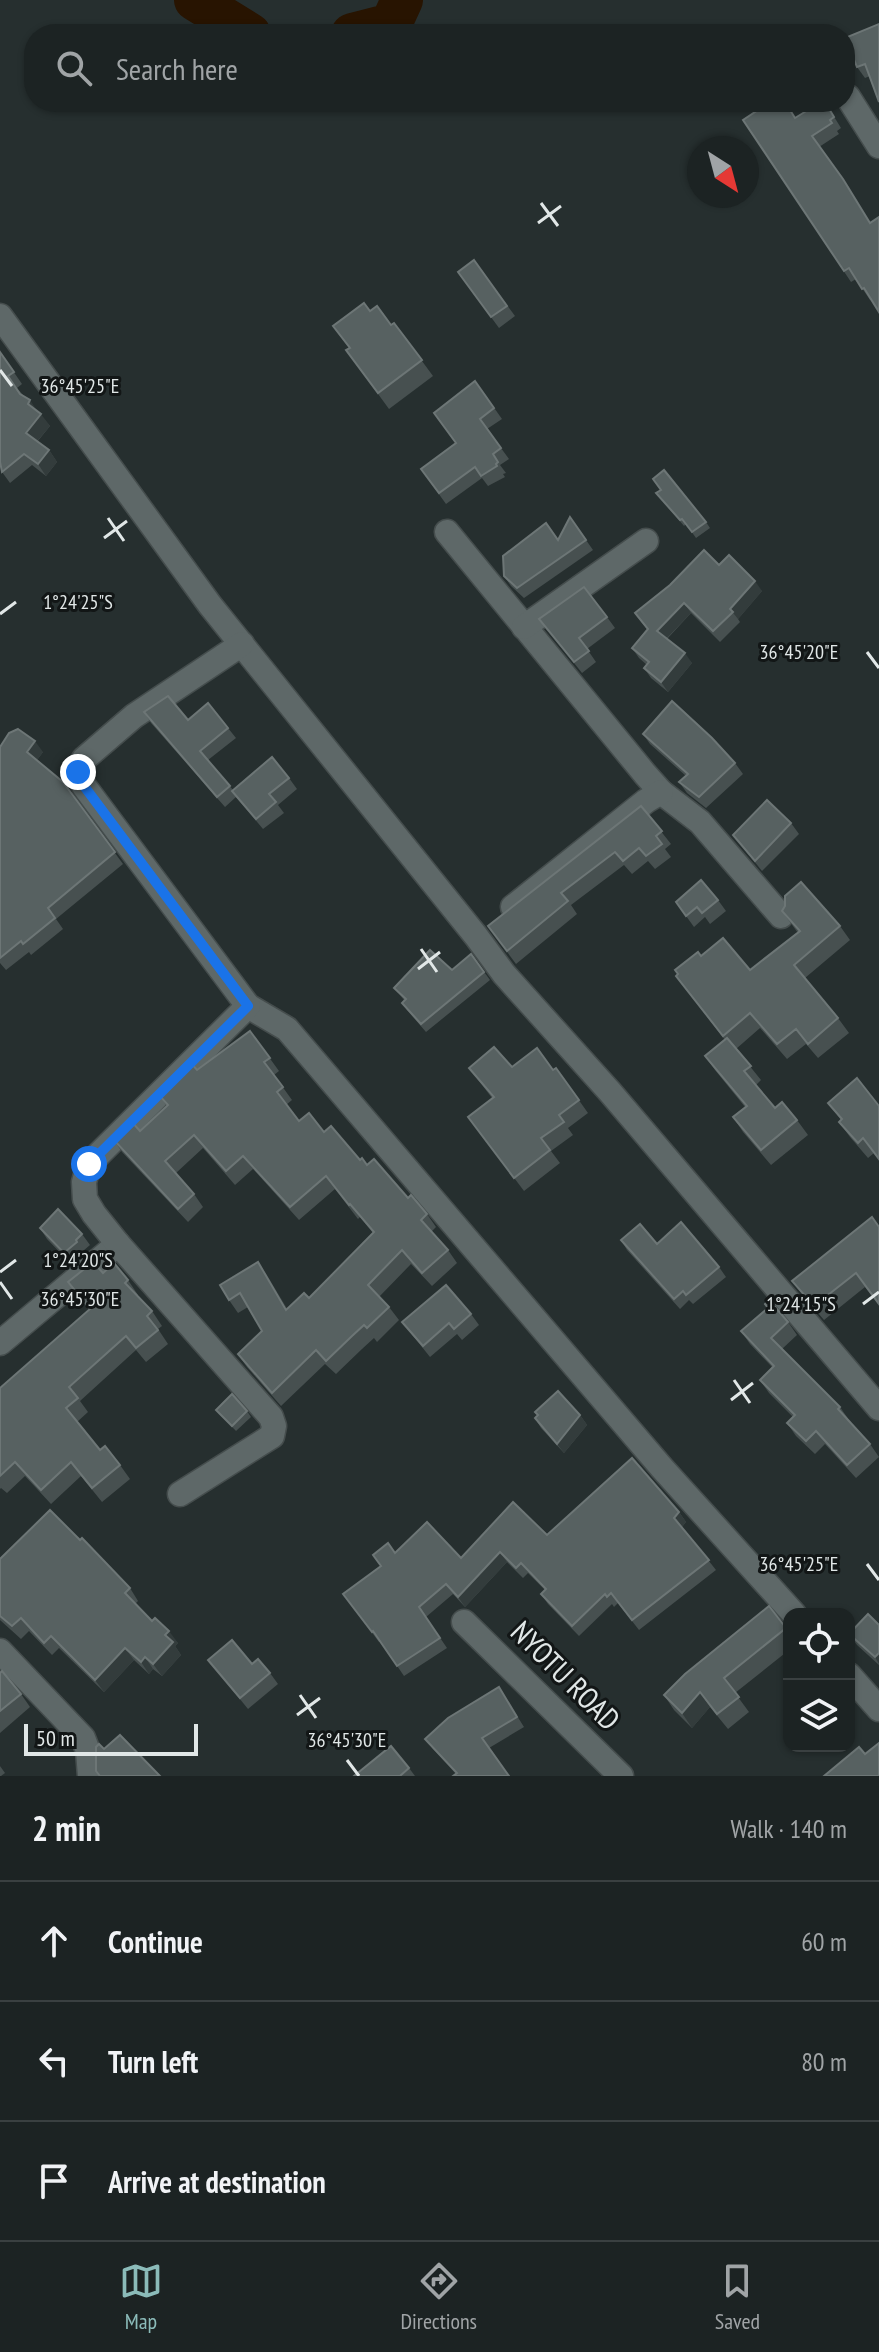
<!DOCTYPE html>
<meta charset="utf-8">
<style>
body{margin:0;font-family:"PT Sans Narrow",sans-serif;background:#252b2b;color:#f1f3f6}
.controls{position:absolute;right:24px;bottom:24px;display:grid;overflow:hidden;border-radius:16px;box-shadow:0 2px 6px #0004}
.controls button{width:72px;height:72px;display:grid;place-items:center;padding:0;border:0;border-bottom:2px solid #3a4041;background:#1c2323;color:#f1f3f6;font:40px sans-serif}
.compass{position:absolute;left:687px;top:136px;width:72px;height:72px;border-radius:50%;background:#1c2323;box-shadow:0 2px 6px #0004;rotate:144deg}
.scale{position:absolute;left:24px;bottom:20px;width:174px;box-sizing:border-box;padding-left:8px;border:4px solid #e1e7e7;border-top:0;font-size:22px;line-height:28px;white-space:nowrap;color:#e1e7e7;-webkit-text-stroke:6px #121616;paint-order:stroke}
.stop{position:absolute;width:24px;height:24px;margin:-18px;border:6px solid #1a73e8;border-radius:50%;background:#fff}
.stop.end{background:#1a73e8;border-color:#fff;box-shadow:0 2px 8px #0008}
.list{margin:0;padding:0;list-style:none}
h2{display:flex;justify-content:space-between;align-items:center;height:104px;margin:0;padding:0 32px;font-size:34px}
h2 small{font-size:26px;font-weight:400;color:#a0a4a6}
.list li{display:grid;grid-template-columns:52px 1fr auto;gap:24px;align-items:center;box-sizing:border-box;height:120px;padding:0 32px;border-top:2px solid #3a4041}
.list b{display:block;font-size:30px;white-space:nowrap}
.list em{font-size:26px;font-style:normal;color:#a0a4a6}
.icon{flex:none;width:44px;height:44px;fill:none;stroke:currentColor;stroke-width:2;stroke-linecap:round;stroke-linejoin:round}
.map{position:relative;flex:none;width:879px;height:1776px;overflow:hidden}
.search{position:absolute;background:#1c2323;box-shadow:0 2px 6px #0004;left:24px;right:24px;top:24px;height:88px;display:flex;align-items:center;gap:20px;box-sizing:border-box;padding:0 28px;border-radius:32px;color:#a0a4a6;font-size:30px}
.sheet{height:464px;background:#1c2323}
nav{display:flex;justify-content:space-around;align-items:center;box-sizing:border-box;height:112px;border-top:2px solid #3a4041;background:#1c2323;font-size:22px;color:#a0a4a6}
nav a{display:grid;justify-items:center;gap:4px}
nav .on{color:#8bbbb9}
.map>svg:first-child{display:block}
</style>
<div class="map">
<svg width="879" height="1776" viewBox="0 0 879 1776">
<rect width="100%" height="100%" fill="#262f2f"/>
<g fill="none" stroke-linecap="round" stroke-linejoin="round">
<g stroke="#281401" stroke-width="42">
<polyline points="195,0 250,34"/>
<polyline points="352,34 391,24 402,0"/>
</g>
<g stroke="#454d4d" stroke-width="27">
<g id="minor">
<polyline points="848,97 879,146"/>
<polyline points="0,316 210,605 476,936 504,974 610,1092 879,1408"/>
<polyline points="447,532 645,774 661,792 700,822 781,916"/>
<polyline points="524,627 646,541"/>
<polyline points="242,644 134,716 84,759 78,772 84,786 248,1006 287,1029 662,1468 794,1614"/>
<polyline points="513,907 646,801 661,792"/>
<polyline points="0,1343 118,1244"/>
<polyline points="180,1494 272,1436 274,1426 271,1417 118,1244 94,1214 85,1199 84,1182 89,1164 248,1006"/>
<polyline points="464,1622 621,1776"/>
<polyline points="0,1651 83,1738 88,1751 90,1776"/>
<polyline points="849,1675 879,1709"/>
</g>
</g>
<use href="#minor" stroke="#5e6868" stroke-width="24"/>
</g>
<g fill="#475050">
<polygon points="879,24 870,76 865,78 857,67"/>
<polygon points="825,102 841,128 837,131 839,134 819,147 850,189 871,299 870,300 856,279 851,282 743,120 778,104 796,118"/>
<polygon points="474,260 515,316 499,328 458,272"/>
<polygon points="370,311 391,325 394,323 433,376 389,409 346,350 349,348 333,326"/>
<polygon points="0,352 22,384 17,388 50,426 37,442 49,450 57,462 46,476 32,465 10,483 2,472"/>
<polygon points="475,381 502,419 487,429 509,459 500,465 506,473 503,474 505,477 488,486 482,478 446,504 421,469 456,443"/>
<polygon points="656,493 706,522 710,528 696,538 686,524 684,526"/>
<polygon points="570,517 593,550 524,598 511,586 504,576 558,540"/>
<polygon points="719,565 762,591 738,619 740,622 720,642 691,613 667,639 692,663 668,692 651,678 644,668 647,665 639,658 632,648 647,629 635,613"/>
<polygon points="607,617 615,628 587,649 596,662 582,673 539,619"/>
<polygon points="144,712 228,728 236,738 208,760 233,790 289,778 297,789 278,805 284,813 263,829 236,797 225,807 151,723"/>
<polygon points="643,734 735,763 743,774 706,808 687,793 679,782 686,776 650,744"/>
<polygon points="0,747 43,752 37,760 63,782 123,864 56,919 63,929 31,955 29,952 6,970 0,963"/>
<polygon points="641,806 671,844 665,849 671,857 655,869 648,861 632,874 624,865 571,905 577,914 516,964 488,926"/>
<polygon points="791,823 799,834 762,871 733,835"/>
<polygon points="718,900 726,911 710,924 705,917 694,927 676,902"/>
<polygon points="782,911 840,926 850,940 805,978 838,1018 849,1033 818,1058 806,1044 787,1059 760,1028 736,1049 761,1080 756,1085 775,1108 797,1120 808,1135 771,1165 743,1132 733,1117 745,1107 715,1070 705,1056 725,1040 676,976 701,956 750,970 798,933"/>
<polygon points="471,954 490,980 426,1032 407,1010 402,1003 404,1000 394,988 452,970"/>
<polygon points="250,1031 279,1071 274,1075 292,1100 286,1105 299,1121 324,1132 360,1160 367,1165 427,1214 436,1227 431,1232 448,1250 457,1263 432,1286 411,1264 379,1297 389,1307 399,1320 377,1342 374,1338 362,1349 336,1374 325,1364 281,1406 247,1367 238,1354 262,1331 248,1307 238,1313 229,1300 258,1262 287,1309 309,1298 373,1233 360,1217 358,1219 335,1189 299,1220 253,1169 235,1185 203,1148 176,1173 194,1194 203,1207 188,1222 122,1152 113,1139 140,1131 167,1106 158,1094 197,1070"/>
<polygon points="512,1067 553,1070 556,1068 588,1113 568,1128 573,1135 551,1151 560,1163 524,1191 468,1117 492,1098 469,1068"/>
<polygon points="828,1103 879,1106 879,1160 874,1153 868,1158 850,1137 839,1122 841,1120"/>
<polygon points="879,1227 879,1305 865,1287 824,1320 802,1294 792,1281"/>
<polygon points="40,1228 82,1234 90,1245 83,1251 84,1253 71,1264 47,1239"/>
<polygon points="621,1240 657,1244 719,1267 726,1277 693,1304 689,1300 680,1309 627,1250"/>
<polygon points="103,1273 128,1280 138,1295 137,1296 152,1311 162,1326 158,1329 168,1344 146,1362 136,1350 80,1401 88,1412 77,1422 100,1450 120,1465 130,1479 102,1502 81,1476 51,1504 25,1476 7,1493 1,1488 0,1489 0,1388 89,1310 68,1282"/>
<polygon points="765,1304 788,1322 797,1335 782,1349 840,1407 849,1420 849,1421 870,1444 879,1457 856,1478 825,1444 815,1454 796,1436 787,1423 793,1417 769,1393 760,1380 772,1367 750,1344 741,1331 767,1308"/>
<polygon points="471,1314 479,1325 462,1340 457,1334 430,1357 402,1322"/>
<polygon points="216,1410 247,1411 251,1417 236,1431"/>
<polygon points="580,1415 587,1425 564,1453 541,1428 535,1418"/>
<polygon points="679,1512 686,1522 682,1527 716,1570 639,1630 618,1603 614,1607 612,1604 579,1636 548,1604 541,1594 545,1590 528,1573 523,1578 507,1562 465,1607 453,1594 426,1617 447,1648 404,1676 380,1641 379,1642 343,1594 381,1566 395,1553 461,1558 547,1535"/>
<polygon points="80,1540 130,1588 138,1601 135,1604 152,1621 178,1643 175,1646 181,1655 162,1676 153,1669 149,1674 134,1660 104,1692 59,1648 52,1655 29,1631 21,1639 0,1620 0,1559"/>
<polygon points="769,1606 789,1632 789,1650 735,1693 749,1712 728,1729 710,1707 692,1728 674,1710 664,1695"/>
<polygon points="879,1625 879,1665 857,1645 849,1634"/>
<polygon points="208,1660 252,1664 270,1673 278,1684 248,1709"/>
<polygon points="0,1673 21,1694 30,1707 0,1733"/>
<polygon points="499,1687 524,1727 489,1748 456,1774 433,1749 425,1739"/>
<polygon points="0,1766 5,1773 1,1776 0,1776"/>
<polygon points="409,1768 415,1776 354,1776"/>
</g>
<g fill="#333c3c">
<polygon points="30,400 38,412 36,416 28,404"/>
<polygon points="41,414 50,426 34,445 26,433"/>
<polygon points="49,450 57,462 46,476 38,464"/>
<polygon points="755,581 762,591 738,619 730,609"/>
<polygon points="684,603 691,613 664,641 657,631"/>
<polygon points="685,653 692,663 668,692 661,682"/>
<polygon points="35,741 43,752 35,763 27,752"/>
<polygon points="258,1262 267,1275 296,1323 286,1310"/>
<polygon points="580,1415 587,1425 564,1453 557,1444"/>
<polygon points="679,1512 686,1522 681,1528 674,1518"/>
<polygon points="500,1552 507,1562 465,1607 458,1597"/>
<polygon points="169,1631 178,1643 175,1646 181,1655 162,1676 153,1664 165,1635"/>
<polygon points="125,1648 134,1660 104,1692 95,1680"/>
<polygon points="879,1653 879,1664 875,1657"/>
<polygon points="145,1657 153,1669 149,1674 141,1662"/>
<polygon points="700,1692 710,1707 692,1728 682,1713"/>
</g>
<g fill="#576161" stroke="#6d7676" stroke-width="2">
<polygon points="879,24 879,102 865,64 857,67 845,38"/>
<polygon points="770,102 777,102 778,104 781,102 785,102 795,118 821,102 825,102 834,117 830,120 832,123 812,136 843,179 870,223 879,217 879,312 864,288 862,289 849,268 844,271 743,120"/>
<polygon points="474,260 507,306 491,317 458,272"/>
<polygon points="364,303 370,311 377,306 391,325 394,323 422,360 378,393 346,350 350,348 333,326"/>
<polygon points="0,352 14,372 8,376 20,394 30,400 28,404 41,414 26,433 49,450 38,464 24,454 2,472 0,462"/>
<polygon points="475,381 494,408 480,419 501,448 493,454 498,462 496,464 497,466 481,476 475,467 439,493 421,469 456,443 434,413"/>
<polygon points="664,470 706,522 692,532 682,519 680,520 656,493 661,490 653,479"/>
<polygon points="570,517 586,540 517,588 504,576 503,556 546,523 558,540"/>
<polygon points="704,550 719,565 729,555 755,581 730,609 733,612 713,631 684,603 657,631 685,653 661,682 644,668 649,662 632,648 648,629 635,613 670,585"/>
<polygon points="584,587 607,617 579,638 589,651 574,662 539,619"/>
<polygon points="168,696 188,720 208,703 228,728 200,751 230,786 217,797 144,712"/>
<polygon points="672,701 712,738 735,763 699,797 679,782 688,774 643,734"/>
<polygon points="18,729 35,741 27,752 63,782 115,852 48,908 55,918 23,944 21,941 0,958 0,747 9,733"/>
<polygon points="272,757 289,778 269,794 276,802 256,819 232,791"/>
<polygon points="767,800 791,823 755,861 733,835"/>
<polygon points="641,806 662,831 656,836 662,844 646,856 639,848 623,861 615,852 561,893 568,901 507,951 488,926"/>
<polygon points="701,880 718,900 702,913 697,907 686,916 676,902"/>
<polygon points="801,882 840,926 794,965 838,1018 808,1044 796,1029 777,1044 750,1013 723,1036 676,976 678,974 675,970 698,952 701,956 723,938 750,970 800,931 782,911 785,906 785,896"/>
<polygon points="430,950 452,970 471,954 484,972 421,1024 402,1003 406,999 394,988"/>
<polygon points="250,1031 270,1058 264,1062 283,1087 277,1092 299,1121 309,1113 324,1132 331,1126 360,1160 362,1158 367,1165 374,1159 408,1198 411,1195 427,1214 421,1220 448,1250 422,1273 402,1250 368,1285 389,1307 367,1328 364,1325 352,1336 326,1361 316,1350 272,1393 238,1354 262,1331 240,1293 229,1300 220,1285 258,1262 286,1310 304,1293 309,1298 374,1232 350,1204 349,1205 326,1176 290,1207 243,1156 226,1171 194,1135 165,1161 194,1194 178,1209 113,1139 131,1121 140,1131 168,1105 158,1094 190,1062 197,1070"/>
<polygon points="727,1038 751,1066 744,1071 775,1108 782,1102 797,1120 761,1150 733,1117 747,1106 705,1056"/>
<polygon points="494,1047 512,1067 537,1048 553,1070 556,1068 579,1100 559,1115 564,1122 541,1138 550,1150 514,1178 468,1117 494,1097 469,1068"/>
<polygon points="857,1078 879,1106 879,1159 863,1138 858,1143 839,1122 842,1119 828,1103"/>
<polygon points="58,1209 82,1234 76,1240 77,1242 64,1253 40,1228"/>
<polygon points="872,1217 879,1227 879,1304 856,1273 814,1306 792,1281"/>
<polygon points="681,1222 719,1267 686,1295 683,1291 674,1299 621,1240 640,1224 657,1244"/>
<polygon points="93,1262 103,1273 114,1263 128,1280 125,1283 152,1311 147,1316 158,1330 136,1348 126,1336 69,1387 78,1398 66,1408 100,1450 105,1446 120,1465 92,1488 71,1462 41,1490 15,1462 0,1476 0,1388 90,1309 68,1282"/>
<polygon points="446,1285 471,1314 454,1329 449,1323 423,1346 402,1322"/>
<polygon points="769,1300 788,1322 771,1338 840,1407 838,1409 870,1444 847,1465 816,1431 806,1441 787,1423 795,1415 760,1380 774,1366 741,1331 768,1308 765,1304"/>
<polygon points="558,1391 580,1415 557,1444 535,1418 538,1415 535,1412"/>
<polygon points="232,1394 247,1411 232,1426 216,1410"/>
<polygon points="632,1458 679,1512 674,1518 709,1560 632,1620 611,1593 607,1597 605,1594 572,1626 541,1594 546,1589 521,1563 516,1568 500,1552 458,1597 446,1584 419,1607 440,1638 397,1666 373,1631 372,1632 343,1594 381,1566 373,1555 388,1543 395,1553 427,1522 461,1558 513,1502 547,1535"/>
<polygon points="50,1510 80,1540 82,1538 130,1588 125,1593 152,1621 155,1618 169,1631 165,1635 173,1642 153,1664 145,1657 141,1662 125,1648 95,1680 51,1636 44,1643 21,1618 12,1626 0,1616 0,1559"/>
<polygon points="769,1606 786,1628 724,1678 739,1697 717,1714 700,1692 682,1713 664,1695 685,1674"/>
<polygon points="868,1614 879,1625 879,1653 875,1657 849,1634"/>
<polygon points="232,1640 252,1664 258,1659 270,1673 240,1698 208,1660"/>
<polygon points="2,1671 21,1694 0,1711 0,1673"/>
<polygon points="499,1687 517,1717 482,1738 509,1776 453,1776 457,1773 425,1739 448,1718"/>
<polygon points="120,1735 160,1776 100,1776 96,1771 96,1747 99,1744 104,1749"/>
<polygon points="879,1743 879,1776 824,1776 859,1747 865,1754"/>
<polygon points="391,1746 409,1768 400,1776 354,1776"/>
</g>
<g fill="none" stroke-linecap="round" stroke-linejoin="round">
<polyline stroke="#1a73e8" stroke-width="10" points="78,772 84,786 248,1006 89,1164"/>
</g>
<path fill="none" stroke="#e1e7e7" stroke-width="3" d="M541 203 558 226M538 223 561 206M0 370 12 386M108 518 124 541M104 538 127 521M0 614 16 602M867 652 879 668M421 949 437 972M418 969 440 952M0 1272 16 1260M0 1282 12 1299M863 1304 879 1292M734 1380 750 1403M731 1400 753 1383M867 1564 879 1580M300 1695 316 1718M297 1715 320 1698M347 1760 359 1776"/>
<g text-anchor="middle" stroke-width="6" stroke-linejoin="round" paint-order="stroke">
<g font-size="30" fill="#e1e7e7" stroke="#121616">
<text transform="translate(565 1676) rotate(45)" y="10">NYOTU ROAD</text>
</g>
</g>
<g font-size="20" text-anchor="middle" fill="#e1e7e7" stroke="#121616" stroke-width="6" stroke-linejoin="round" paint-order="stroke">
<text x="80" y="393">36°45'25"E</text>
<text x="78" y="609">1°24'25"S</text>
<text x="799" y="659">36°45'20"E</text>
<text x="78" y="1267">1°24'20"S</text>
<text x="80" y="1306">36°45'30"E</text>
<text x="801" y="1311">1°24'15"S</text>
<text x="799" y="1571">36°45'25"E</text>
<text x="347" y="1747">36°45'30"E</text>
</g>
</svg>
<div class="controls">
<button><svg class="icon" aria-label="locate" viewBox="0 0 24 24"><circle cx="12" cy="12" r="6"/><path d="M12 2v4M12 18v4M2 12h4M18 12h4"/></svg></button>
<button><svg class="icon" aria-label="layers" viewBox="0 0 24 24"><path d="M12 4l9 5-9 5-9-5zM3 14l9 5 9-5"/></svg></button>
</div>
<svg class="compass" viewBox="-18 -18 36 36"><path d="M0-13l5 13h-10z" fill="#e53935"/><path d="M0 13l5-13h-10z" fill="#a0a4a6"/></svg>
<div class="scale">50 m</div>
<div class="stop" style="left:89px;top:1164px"></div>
<div class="stop end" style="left:78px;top:772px"></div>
<div class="search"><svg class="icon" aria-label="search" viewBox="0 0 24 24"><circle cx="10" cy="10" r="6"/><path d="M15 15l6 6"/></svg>Search here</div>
</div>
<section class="sheet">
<h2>2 min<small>Walk · 140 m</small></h2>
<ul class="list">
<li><svg class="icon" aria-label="ahead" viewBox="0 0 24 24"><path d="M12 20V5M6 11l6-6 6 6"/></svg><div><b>Continue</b></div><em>60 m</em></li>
<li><svg class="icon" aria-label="left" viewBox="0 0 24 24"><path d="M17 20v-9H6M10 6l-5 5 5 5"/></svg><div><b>Turn left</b></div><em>80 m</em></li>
<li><svg class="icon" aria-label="arrive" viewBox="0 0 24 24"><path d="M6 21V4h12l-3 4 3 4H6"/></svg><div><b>Arrive at destination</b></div></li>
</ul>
</section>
<nav>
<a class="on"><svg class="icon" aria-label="map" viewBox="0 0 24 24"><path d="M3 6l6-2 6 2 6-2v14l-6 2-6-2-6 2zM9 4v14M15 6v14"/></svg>Map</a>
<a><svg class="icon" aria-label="directions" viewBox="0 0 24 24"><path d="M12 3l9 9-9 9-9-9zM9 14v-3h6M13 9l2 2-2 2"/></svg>Directions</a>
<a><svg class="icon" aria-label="saved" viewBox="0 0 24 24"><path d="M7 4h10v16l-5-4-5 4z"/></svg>Saved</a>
</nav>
